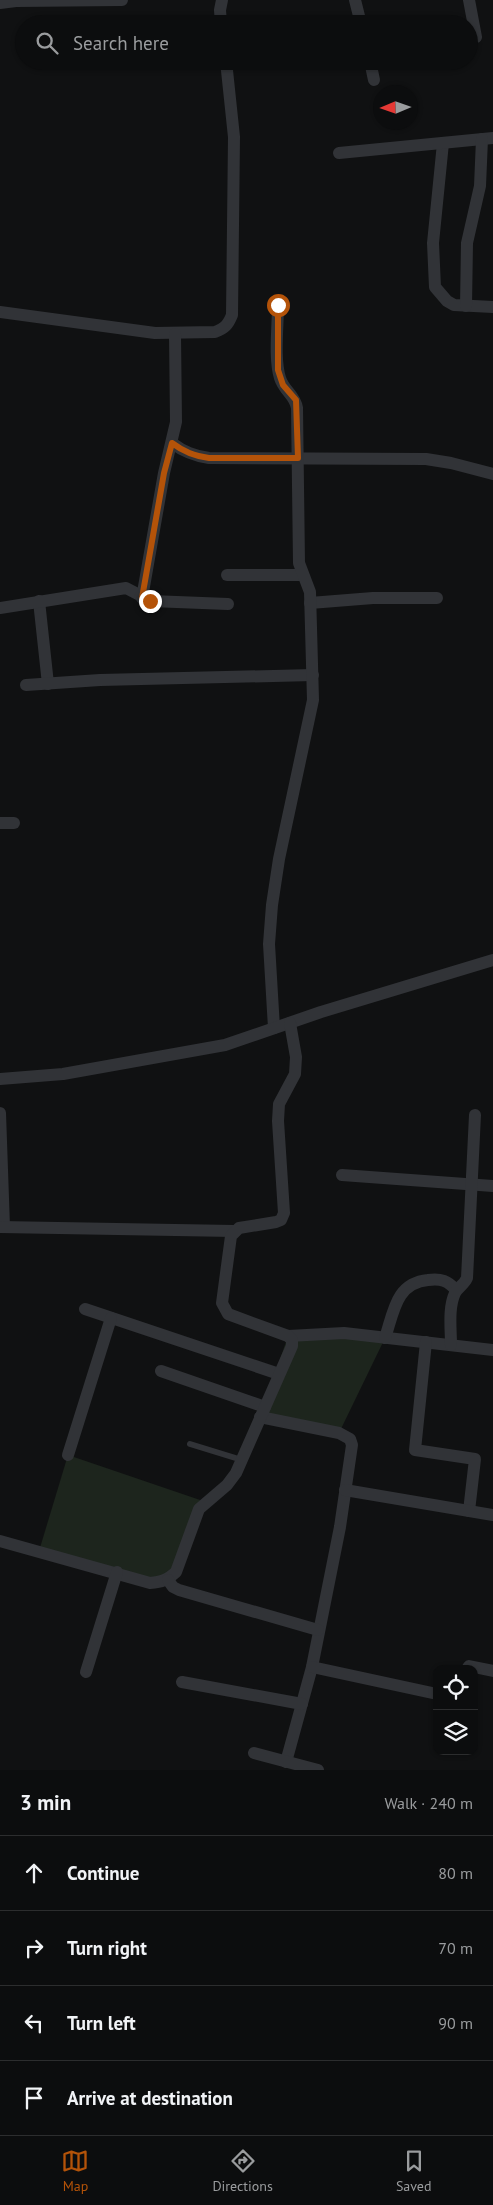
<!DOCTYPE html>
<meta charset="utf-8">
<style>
body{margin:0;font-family:"PT Sans",sans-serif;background:#1a1b1c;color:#f1f3f6}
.controls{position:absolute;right:15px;bottom:15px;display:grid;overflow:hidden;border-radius:10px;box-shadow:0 1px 4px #0004}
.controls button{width:45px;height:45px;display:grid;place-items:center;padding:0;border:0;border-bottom:1px solid #2c2d2e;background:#0c0d0e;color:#f1f3f6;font:25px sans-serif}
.compass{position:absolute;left:373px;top:85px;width:45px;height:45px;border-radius:50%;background:#0c0d0e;box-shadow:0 1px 4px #0004;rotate:268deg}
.stop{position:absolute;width:15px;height:15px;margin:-11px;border:4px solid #b45309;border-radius:50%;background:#fff}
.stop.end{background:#b45309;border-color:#fff;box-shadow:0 1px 5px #0008}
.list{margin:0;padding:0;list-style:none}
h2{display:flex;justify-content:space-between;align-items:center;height:65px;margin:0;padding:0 20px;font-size:21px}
h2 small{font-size:16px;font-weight:400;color:#9a9c9e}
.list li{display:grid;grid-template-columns:32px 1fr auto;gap:15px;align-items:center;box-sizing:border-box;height:75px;padding:0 20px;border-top:1px solid #2c2d2e}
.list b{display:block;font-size:19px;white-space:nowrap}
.list em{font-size:16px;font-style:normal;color:#9a9c9e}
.icon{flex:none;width:28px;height:28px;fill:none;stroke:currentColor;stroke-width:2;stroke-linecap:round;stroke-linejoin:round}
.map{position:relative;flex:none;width:493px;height:1770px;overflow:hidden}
.search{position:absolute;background:#0c0d0e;box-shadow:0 1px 4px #0004;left:15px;right:15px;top:15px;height:55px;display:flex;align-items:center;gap:12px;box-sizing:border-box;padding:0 18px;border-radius:28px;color:#9a9c9e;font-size:19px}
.sheet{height:365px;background:#0c0d0e}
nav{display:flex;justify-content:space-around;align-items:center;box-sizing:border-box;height:70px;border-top:1px solid #2c2d2e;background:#0c0d0e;font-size:14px;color:#9a9c9e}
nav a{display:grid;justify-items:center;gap:2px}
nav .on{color:#b45309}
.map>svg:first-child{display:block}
</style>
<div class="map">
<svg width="493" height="1770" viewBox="0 0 493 1770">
<rect width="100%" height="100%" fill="#101112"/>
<g fill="#1d251d">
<polygon points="288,1336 385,1338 339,1433 260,1417"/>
<polygon points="68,1455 206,1502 176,1572 150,1583 39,1551"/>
</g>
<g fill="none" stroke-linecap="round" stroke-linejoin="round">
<polyline stroke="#313337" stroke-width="6" points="190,1444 242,1460"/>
<g stroke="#313337" stroke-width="12">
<polyline points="355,0 361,24"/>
<polyline points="469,0 476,37"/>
<polyline points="0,3 16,1 122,0"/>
<polyline points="221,24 220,10 222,0"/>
<polyline points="370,61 374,80"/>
<polyline points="443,143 433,243 435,287 447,301 454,305 493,307"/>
<polyline points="339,153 493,138"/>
<polyline points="466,306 467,243 480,186 482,139"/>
<path d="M0 312 155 333 215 332C225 328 228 325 232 315L234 137 226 61"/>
<path d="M172 443C184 452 194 456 209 458L426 459 451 463 493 474"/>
<polyline points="227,575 302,575"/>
<polyline points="142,598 164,473 176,422 175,334"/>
<polyline points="39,601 48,684"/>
<polyline points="310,603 373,598 437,598"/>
<polyline points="0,608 126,588 151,601 228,604"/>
<polyline points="26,685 100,680 313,675"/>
<polyline points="0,823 14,823"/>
<path d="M274 1028 269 944 272 905 279 859 313 700 310 592 299 563 297 408C295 395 284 391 280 378 274 359 278 326 278 305"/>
<polyline points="0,1079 63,1074 225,1045 321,1012 493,960"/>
<polyline points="0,1113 4,1227"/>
<polyline points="342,1175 493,1186"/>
<polyline points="0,1227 234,1231"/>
<polyline points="85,1309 279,1374"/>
<polyline points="288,1336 344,1333 493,1350"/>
<path d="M385 1338C394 1311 396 1283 428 1280 441 1278 448 1281 456 1290"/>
<polyline points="426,1342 415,1450 475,1459 469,1511"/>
<path d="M451 1345C451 1329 448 1308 455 1293 458 1287 464 1285 467 1278L475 1115"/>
<polyline points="161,1371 265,1407"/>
<polyline points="260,1417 339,1433 350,1439 352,1445 340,1527 312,1667 286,1762"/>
<polyline points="68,1455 111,1318"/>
<polyline points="345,1490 493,1515"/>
<path d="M0 1541 150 1583C162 1582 167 1580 176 1572L199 1509 227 1485 236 1473 292 1346V1340L288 1336 228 1314 222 1303 231 1236 239 1228 276 1222 281 1220 284 1213 278 1121 279 1104 295 1074 296 1057 290 1023"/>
<polyline points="168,1580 173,1587 179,1590 318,1630"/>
<polyline points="312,1667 437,1694"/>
<polyline points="467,1669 469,1666 493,1671"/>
<polyline points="86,1672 117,1572"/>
<polyline points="182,1682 302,1704"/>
<polyline points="254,1753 318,1770"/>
</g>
</g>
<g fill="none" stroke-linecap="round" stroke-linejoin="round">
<path stroke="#b45309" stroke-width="6" d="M150 601 142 598 164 473 172 443C184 452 194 456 209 458H298L296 400 283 385 278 370V305"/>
</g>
</svg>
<div class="controls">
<button><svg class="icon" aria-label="locate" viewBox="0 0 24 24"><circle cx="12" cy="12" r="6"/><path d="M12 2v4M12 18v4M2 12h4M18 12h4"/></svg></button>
<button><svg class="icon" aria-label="layers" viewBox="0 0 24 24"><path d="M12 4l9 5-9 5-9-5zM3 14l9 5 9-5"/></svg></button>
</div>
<svg class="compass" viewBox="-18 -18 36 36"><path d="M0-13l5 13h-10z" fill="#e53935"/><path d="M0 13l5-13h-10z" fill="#9a9c9e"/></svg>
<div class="stop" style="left:278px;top:305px"></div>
<div class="stop end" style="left:150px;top:601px"></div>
<div class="search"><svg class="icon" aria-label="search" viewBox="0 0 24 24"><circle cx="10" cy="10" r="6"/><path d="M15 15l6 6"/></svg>Search here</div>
</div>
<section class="sheet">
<h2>3 min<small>Walk · 240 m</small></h2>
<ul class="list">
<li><svg class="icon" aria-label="ahead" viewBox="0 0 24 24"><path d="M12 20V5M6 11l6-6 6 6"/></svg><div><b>Continue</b></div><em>80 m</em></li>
<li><svg class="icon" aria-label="right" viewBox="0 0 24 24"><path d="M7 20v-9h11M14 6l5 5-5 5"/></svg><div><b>Turn right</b></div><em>70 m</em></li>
<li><svg class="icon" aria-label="left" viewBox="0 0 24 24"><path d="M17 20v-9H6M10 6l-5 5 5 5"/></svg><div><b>Turn left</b></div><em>90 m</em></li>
<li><svg class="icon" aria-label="arrive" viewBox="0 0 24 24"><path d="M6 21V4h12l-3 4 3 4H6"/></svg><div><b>Arrive at destination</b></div></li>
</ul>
</section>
<nav>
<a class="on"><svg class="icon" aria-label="map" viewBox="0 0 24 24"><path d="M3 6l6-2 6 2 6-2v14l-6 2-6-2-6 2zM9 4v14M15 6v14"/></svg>Map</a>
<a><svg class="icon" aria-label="directions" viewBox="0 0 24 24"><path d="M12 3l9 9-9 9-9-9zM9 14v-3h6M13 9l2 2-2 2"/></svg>Directions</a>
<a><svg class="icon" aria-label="saved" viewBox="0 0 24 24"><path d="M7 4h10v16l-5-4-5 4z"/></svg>Saved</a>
</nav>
